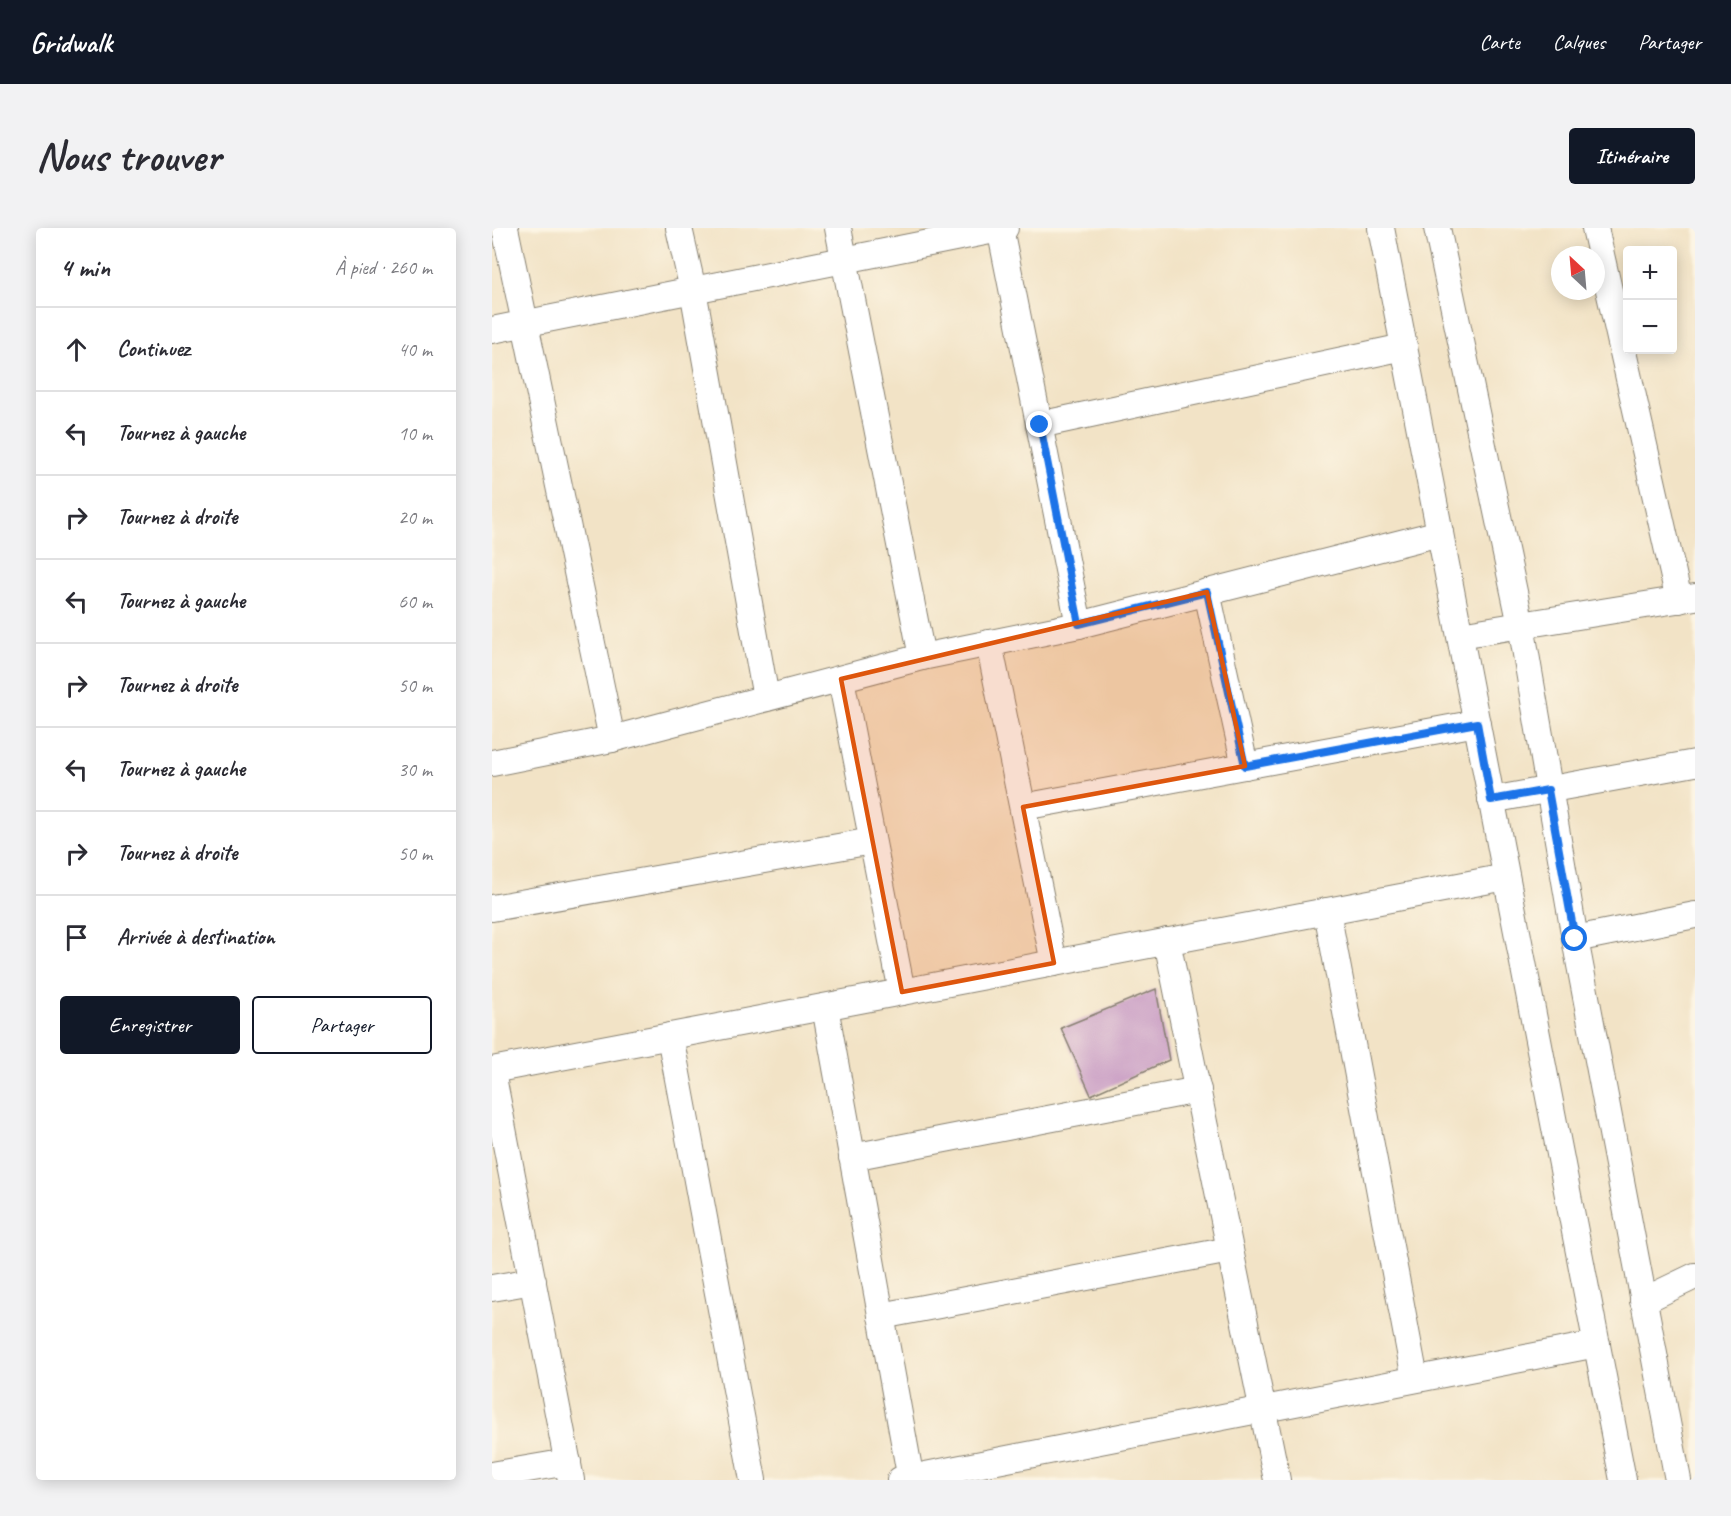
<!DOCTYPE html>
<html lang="fr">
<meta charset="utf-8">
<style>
body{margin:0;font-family:Caveat,sans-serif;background:#f2f2f3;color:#2b2b33}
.controls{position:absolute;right:18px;top:18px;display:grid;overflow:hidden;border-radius:6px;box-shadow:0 3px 15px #0003}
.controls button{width:54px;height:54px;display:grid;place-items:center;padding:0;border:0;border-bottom:2px solid #e1e1e2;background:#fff;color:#2b2b33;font:30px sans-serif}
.compass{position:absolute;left:1059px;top:18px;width:54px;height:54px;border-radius:50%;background:#fff;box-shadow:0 3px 15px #0003;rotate:334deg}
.stop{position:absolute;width:18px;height:18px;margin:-14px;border:4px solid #1a73e8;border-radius:50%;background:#fff}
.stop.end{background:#1a73e8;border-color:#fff;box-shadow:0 2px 6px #0008}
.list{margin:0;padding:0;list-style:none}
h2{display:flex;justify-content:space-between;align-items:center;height:78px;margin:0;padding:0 24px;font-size:26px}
h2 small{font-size:20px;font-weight:400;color:#7c7c81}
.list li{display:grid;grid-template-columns:39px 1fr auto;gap:18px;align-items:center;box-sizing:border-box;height:84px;padding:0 24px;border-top:2px solid #e1e1e2}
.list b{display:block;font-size:22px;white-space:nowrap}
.list em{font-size:20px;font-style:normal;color:#7c7c81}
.actions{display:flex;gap:12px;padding:18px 24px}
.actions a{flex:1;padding:14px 0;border:2px solid #111827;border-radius:6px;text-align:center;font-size:21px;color:#111827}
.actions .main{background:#111827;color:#fff}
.icon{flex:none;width:33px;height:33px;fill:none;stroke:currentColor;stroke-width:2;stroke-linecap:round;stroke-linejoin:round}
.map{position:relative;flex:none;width:1203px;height:1252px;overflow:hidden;border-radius:6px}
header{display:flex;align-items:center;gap:36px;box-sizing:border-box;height:84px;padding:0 30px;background:#111827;color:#fff}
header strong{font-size:28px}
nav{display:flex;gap:33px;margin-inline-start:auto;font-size:21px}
.intro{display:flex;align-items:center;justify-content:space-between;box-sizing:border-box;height:144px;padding:0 36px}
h1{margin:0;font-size:42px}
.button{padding:15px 27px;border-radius:6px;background:#111827;color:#fff;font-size:21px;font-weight:700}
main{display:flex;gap:36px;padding:0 36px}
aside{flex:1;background:#fff;border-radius:6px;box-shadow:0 3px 15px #0003}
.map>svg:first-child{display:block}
</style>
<header>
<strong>Gridwalk</strong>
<nav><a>Carte</a><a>Calques</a><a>Partager</a></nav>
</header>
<div class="intro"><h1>Nous trouver</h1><a class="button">Itinéraire</a></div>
<main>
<aside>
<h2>4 min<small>À pied · 260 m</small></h2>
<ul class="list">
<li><svg class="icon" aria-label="ahead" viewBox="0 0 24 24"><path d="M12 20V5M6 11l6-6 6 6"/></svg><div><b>Continuez</b></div><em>40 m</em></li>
<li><svg class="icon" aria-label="left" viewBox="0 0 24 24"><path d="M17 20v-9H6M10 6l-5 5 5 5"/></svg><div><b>Tournez à gauche</b></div><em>10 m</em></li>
<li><svg class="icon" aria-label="right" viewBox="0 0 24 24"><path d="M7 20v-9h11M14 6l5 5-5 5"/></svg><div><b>Tournez à droite</b></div><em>20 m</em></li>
<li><svg class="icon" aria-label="left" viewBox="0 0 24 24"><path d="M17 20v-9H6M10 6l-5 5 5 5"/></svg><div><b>Tournez à gauche</b></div><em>60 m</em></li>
<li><svg class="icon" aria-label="right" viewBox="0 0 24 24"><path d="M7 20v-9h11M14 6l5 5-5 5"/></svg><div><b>Tournez à droite</b></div><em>50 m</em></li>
<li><svg class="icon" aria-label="left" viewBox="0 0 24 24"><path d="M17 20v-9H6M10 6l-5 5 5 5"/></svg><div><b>Tournez à gauche</b></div><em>30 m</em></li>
<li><svg class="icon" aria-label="right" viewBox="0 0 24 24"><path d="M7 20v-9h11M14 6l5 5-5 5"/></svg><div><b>Tournez à droite</b></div><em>50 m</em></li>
<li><svg class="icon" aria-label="arrive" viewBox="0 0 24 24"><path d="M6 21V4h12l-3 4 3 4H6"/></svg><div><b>Arrivée à destination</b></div></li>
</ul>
<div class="actions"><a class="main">Enregistrer</a><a>Partager</a></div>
</aside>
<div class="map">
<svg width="1203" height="1252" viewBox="0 0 1203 1252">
<rect width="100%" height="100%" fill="#fcf5e5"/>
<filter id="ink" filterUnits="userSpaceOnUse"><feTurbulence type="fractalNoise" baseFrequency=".0167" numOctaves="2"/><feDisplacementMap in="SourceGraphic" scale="12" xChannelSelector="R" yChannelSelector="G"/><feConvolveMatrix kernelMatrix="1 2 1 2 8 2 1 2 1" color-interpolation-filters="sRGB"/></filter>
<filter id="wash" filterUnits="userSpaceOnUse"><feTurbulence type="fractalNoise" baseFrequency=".008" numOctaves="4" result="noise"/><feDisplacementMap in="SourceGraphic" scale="24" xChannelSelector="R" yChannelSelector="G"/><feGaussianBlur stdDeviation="1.35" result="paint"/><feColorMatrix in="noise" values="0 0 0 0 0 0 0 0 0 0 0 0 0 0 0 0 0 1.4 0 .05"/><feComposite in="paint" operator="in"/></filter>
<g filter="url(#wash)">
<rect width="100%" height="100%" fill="#f2e3c6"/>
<g id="blocks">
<polygon fill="#c698c2" points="664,761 677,832 599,867 569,800"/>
</g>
</g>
<g filter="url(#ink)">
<use href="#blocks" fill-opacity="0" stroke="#878071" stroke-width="1.5"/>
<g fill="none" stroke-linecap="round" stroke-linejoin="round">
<g stroke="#878071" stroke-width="28">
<g id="minor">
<polyline points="13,0 120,511"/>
<polyline points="187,0 201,62 274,470"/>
<polyline points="346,0 430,429"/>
<polyline points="508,0 587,397"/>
<polyline points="889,0 1131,1252"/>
<polyline points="945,0 1029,397 1083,711 1186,1252"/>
<polyline points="1103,0 1187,372"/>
<polyline points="0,102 513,0"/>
<polyline points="547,197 912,119"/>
<polyline points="715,364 753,538"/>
<polyline points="968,407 1203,369"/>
<polyline points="497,415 562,735"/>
<polyline points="349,451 410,764"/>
<polyline points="0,535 120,511 430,429 587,397 948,305"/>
<polyline points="999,572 1203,535"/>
<polyline points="531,579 985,495"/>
<polyline points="0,680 380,613"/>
<polyline points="835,683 923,1151"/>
<polyline points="1083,711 1203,687"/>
<polyline points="675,713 785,1252"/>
<polyline points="333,779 419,1252"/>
<polyline points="178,808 261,1252"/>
<polyline points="0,842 1014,649"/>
<polyline points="0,844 79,1252"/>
<polyline points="360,929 706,862"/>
<polyline points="0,1060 41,1053"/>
<polyline points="1151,1073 1203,1048"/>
<polyline points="389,1088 738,1022"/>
<polyline points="0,1247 76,1234"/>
<polyline points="408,1252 1105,1116"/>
</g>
</g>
<use href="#minor" stroke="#fff" stroke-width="26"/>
</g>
</g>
<g fill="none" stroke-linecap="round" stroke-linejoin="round" filter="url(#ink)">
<polyline stroke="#1a73e8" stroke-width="8" points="548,197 587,396 715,364 753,538 985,495 999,572 1056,562 1083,711"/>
</g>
<path fill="#de560d" fill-opacity="0.2" stroke="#de560d" stroke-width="4.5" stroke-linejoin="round" d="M715 364 753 538 531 579 562 735 410 764 349 451Z"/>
</svg>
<div class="controls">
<button>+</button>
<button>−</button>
</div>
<svg class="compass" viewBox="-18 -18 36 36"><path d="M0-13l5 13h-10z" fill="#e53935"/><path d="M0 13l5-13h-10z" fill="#7c7c81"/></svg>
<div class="stop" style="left:1083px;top:711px"></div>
<div class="stop end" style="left:548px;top:197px"></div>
</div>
</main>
